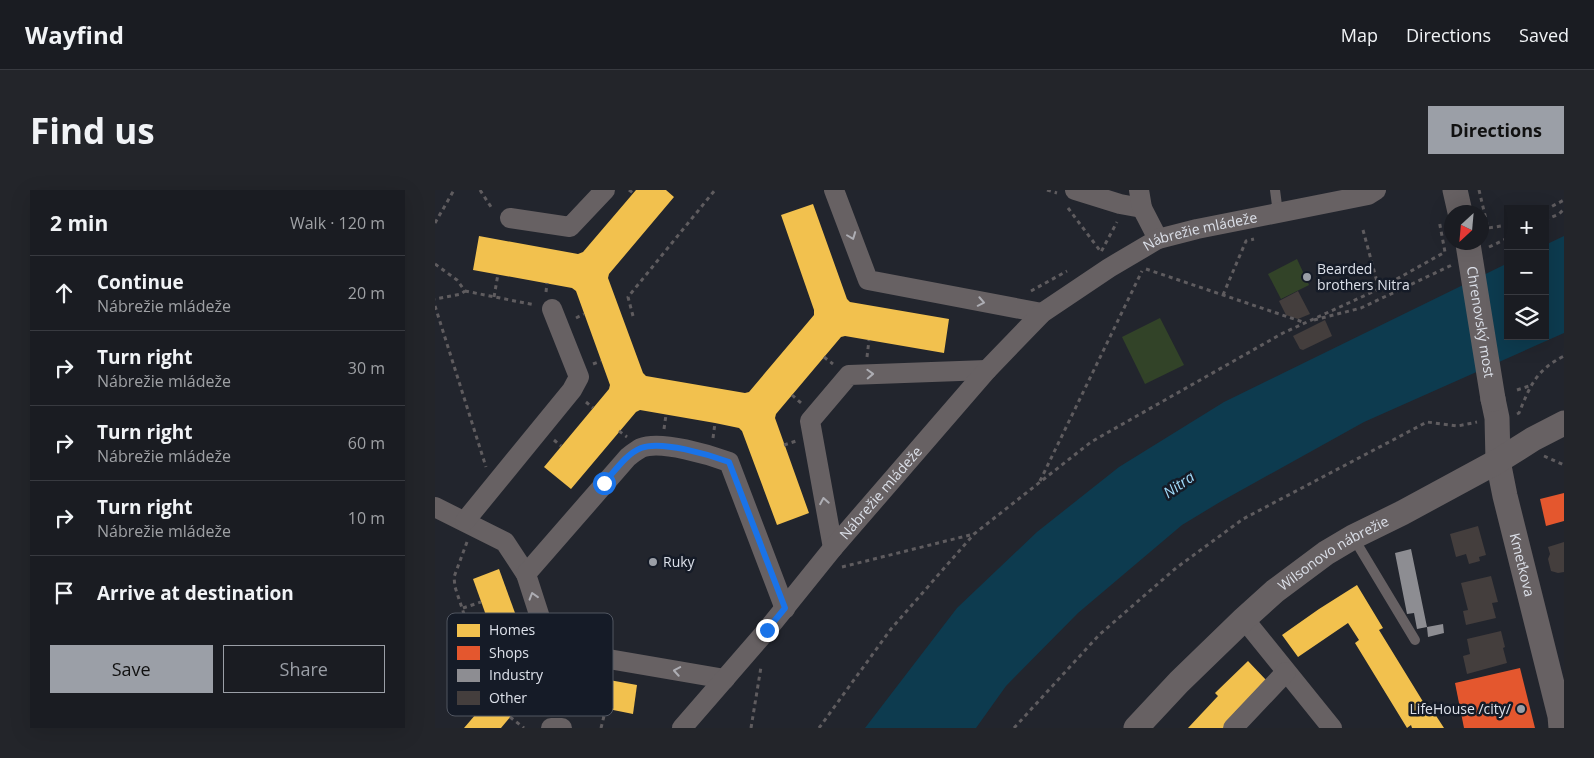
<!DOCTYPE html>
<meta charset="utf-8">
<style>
body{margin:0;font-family:"Open Sans",sans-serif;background:#23252a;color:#f1f3f6}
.controls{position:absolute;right:15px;top:15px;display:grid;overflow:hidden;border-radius:0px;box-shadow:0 5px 20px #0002}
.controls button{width:45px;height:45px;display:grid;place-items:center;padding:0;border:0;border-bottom:1px solid #383a40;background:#1a1c22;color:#f1f3f6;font:25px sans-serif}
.compass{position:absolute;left:1009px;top:15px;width:45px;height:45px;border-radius:50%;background:#1a1c22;box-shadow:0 5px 20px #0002;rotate:206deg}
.stop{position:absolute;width:15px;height:15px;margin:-11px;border:4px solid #1a73e8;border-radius:50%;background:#fff}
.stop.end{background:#1a73e8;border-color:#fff;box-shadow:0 1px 5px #0008}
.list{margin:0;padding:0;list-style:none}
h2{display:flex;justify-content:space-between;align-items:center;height:65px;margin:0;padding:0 20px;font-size:21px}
h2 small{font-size:16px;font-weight:400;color:#9fa1a5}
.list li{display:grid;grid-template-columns:32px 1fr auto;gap:15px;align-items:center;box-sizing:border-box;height:75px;padding:0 20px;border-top:1px solid #383a40}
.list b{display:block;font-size:19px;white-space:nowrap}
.list p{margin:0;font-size:16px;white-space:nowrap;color:#9fa1a5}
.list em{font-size:16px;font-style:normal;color:#9fa1a5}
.actions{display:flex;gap:10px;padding:15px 20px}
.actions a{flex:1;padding:11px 0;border:1px solid #9b9fa7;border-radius:0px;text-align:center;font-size:18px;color:#9b9fa7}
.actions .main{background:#9b9fa7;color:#111}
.icon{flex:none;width:28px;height:28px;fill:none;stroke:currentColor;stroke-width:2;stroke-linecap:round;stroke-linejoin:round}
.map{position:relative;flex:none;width:1129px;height:538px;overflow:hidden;border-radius:0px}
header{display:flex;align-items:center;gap:30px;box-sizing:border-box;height:70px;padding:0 25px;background:#1a1c22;border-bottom:1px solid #383a40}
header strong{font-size:24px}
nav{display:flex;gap:28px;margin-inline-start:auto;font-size:18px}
.intro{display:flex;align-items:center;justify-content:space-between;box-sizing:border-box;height:120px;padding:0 30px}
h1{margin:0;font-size:35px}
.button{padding:12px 22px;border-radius:0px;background:#9b9fa7;color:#111;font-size:18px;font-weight:700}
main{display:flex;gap:30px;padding:0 30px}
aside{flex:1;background:#1a1c22;border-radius:0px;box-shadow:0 5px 20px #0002}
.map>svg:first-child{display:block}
</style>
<header>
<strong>Wayfind</strong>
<nav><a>Map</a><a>Directions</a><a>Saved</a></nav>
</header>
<div class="intro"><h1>Find us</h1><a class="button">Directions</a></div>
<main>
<aside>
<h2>2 min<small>Walk · 120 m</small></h2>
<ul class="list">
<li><svg class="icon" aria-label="ahead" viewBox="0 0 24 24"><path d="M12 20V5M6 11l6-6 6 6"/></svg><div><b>Continue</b><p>Nábrežie mládeže</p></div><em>20 m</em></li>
<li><svg class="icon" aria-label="right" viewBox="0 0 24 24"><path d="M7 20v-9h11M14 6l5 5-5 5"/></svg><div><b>Turn right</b><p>Nábrežie mládeže</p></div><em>30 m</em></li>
<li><svg class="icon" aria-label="right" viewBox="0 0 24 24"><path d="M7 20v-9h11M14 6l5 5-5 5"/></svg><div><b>Turn right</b><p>Nábrežie mládeže</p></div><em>60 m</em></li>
<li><svg class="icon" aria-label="right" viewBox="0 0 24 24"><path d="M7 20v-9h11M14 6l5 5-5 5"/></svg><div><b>Turn right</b><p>Nábrežie mládeže</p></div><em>10 m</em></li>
<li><svg class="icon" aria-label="arrive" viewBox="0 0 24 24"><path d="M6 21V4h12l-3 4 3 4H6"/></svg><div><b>Arrive at destination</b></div></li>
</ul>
<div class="actions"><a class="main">Save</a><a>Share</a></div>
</aside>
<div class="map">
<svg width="1129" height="538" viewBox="0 0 1129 538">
<rect width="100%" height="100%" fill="#22252d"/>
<g fill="#324328">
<polygon points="862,69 874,95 846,109 833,84"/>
<polygon points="725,128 749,175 710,194 687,147"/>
</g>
<polygon fill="#0d3b4f" points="1129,46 1129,143 929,232 785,312 747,335 643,423 571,496 541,538 430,538 522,418 602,342 684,277 789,212 1073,73 1073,146 1110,146 1110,55"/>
<g fill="#f2c14e">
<polygon points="201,0 231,0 239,7 174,84 173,88 208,183 211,186 310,203 314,202 379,125 379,120 346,25 378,14 412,109 415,112 514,129 509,163 410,146 406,147 341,224 340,228 374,323 342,335 307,241 304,238 280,233 205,220 201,222 136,299 109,277 174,199 175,195 141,101 137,98 38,80 44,46 143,64 148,62"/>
<polygon points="64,379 99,475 72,484 38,389"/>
<polygon points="922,395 948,438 944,440 995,523 998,521 1009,538 977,538 976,535 972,538 920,453 924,450 913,433 863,467 847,445 884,419"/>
<polygon points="813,471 832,491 800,522 802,525 790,538 753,538 783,506 780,503"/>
<polygon points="102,477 202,495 198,524 99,504"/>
<polygon points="83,487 92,495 88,503 93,506 66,538 29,538 71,489 76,492 79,488"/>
</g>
<g fill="#e4572e">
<polygon points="1129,303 1129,331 1111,336 1105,309"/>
<polygon points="1085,478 1100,538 1029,538 1020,493"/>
</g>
<g fill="#8d8d92">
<polygon points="976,359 992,437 982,439 979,423 972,424 960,363"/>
<polygon points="1008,434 1009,443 993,447 992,437"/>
</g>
<g fill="#443e3d">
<polygon points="863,101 875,124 863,129 851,125 844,111"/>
<polygon points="890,130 897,146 868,160 865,159 858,146"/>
<polygon points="1043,336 1051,365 1044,367 1045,371 1034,374 1031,364 1021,367 1015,344"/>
<polygon points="1129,352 1129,382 1123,383 1116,381 1113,369 1115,364 1113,357"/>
<polygon points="1056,386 1063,412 1057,413 1061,428 1031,435 1028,421 1033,420 1026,393"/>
<polygon points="1066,441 1070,457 1068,458 1072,473 1032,484 1028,466 1035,464 1032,449"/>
</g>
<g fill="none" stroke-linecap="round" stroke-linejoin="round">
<g stroke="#5f5c5f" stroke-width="3" stroke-dasharray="4 4" stroke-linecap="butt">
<polyline points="45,0 58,20"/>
<polyline points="194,0 198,3"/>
<polyline points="612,0 622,3"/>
<polyline points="1044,0 1053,38 1073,35"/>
<polyline points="633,18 666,62 682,32"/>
<polyline points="1110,20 1129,10"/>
<polyline points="1110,30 1124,24 1129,19"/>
<polyline points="0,33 19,0"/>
<polyline points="928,40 944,99"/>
<polyline points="1054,57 1073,48"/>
<polyline points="0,74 22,90 30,101 26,104 0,109"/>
<polyline points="711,79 868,132"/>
<polyline points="30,101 100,115"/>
<polyline points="596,101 632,81"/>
<polyline points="111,102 112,93"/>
<polyline points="788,105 811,51 819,49"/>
<polyline points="59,107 63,84"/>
<polyline points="0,116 51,277"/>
<polyline points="198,126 193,107 280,0"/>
<polyline points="141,128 149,124"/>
<polyline points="879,130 926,118 1017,75"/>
<polyline points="389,167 398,174"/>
<polyline points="432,167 434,150"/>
<polyline points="158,174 166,171"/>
<polyline points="1082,200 1094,196"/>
<polyline points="357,205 366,213"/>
<polyline points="151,212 158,218"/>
<path d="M1082 224 1084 223C1095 196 1101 180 1129 166"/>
<polyline points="229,239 231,225"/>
<polyline points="184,241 192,247"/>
<polyline points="278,248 280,233"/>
<polyline points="119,250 126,256"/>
<polyline points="349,255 361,251"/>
<polyline points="1109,266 1129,275"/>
<polyline points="605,291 707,81"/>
<polyline points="32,352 19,387 20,397 43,466 63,458"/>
<polyline points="407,377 539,344"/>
<polyline points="28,418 46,412"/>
<polyline points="119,520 121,509"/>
<polyline points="75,527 89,538"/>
<polyline points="166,538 171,518"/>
<polyline points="316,538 326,477"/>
<polyline points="384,538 456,439 539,344 656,252 848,143 944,99 1010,62 1004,30"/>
<polyline points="579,538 664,445 741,378 808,329 992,232 1023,236 1042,232"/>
</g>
<g stroke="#676163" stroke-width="10">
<polyline points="840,0 843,23"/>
<polyline points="918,347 980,450"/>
</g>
<g stroke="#676163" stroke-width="20">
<polyline points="399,0 433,90 607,123"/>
<polyline points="640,0 685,14 707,18"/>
<polyline points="704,0 707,18 723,49"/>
<polyline points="75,28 135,37 170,0"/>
<polyline points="0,317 70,352 91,384"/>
<polyline points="30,331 137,200 144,187 117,119"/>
<polyline points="398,358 375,231 414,185 552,180"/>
<polyline points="809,429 897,538"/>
<path d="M290 489 127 461 111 446 91 384 193 267C197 264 202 260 206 258 226 250 275 265 294 272L350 419"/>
<polyline points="116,538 127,538"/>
<path id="s1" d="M247 538 332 440 398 358 552 180 607 123 674 78 723 49 762 39 933 5 941 0"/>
<polyline points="798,538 851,482"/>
</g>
<g stroke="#676163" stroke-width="25">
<polyline points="1020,0 1025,22"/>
<path id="s2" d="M1058 209 1062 228 1063 271 1070 306 1125 526 1126 538"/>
<path id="s3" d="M701 538 744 492 809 429 840 401 891 363 918 347 967 323 1063 271 1098 249 1129 233"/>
</g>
<path stroke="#676163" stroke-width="25" id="s4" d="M1033 54 1058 209"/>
</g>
<defs><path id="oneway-chevron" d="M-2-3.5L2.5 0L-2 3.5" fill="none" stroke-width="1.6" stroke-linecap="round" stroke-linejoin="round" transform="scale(1.25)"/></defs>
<g stroke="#adadb3">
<use href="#oneway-chevron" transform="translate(417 46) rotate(69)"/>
<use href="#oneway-chevron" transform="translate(546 112) rotate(11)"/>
<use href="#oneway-chevron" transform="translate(435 184) rotate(-2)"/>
<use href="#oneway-chevron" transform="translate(389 311) rotate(-100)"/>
<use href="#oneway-chevron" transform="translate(98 406) rotate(-107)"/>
<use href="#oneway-chevron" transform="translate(242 481) rotate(-170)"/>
</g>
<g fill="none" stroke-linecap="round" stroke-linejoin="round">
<path stroke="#1a73e8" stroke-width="6" d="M169 293C180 281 191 264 206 258 226 250 275 265 294 272L350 418 332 440"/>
</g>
<g fill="#9b9fa7" stroke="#151b27" stroke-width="2">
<circle cx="872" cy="87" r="5"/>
<circle cx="218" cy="372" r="5"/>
<circle cx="1086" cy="519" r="5"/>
</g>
<g text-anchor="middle" stroke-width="5" stroke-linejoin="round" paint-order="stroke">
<g font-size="14" fill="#dce0e9" stroke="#151b27">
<text dy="5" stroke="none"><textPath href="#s1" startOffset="730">Nábrežie mládeže</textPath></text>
<text dy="5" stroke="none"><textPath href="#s4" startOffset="79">Chrenovský most</textPath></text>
<text dy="5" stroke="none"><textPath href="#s1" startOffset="308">Nábrežie mládeže</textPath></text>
<text dy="5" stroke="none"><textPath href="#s3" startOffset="265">Wilsonovo nábrežie</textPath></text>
<text dy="5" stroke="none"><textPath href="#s2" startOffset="169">Kmeťkova</textPath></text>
</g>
<g font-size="14" fill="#dce0e9" stroke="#151b27" text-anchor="start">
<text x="882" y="84">Bearded<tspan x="882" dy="16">brothers Nitra</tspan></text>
<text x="228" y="377">Ruky</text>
<text x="1076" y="524" text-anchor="end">LifeHouse /city/</text>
</g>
<g font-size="15" font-style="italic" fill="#9fd9f8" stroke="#151b27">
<text transform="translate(744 295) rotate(-35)" y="5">Nitra</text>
</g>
</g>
<rect x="12" y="423" width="166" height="103" rx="8" fill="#151b27" stroke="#515661" stroke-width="1"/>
<rect x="22" y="434" width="23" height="13" fill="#f2c14e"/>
<rect x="22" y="456" width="23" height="14" fill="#e4572e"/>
<rect x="22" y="479" width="23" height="13" fill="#8d8d92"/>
<rect x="22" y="501" width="23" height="14" fill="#443e3d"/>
<g font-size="14" fill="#dce0e9">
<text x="54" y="445">Homes</text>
<text x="54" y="468">Shops</text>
<text x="54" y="490">Industry</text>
<text x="54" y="513">Other</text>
</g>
</svg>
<div class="controls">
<button>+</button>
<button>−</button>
<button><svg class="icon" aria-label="layers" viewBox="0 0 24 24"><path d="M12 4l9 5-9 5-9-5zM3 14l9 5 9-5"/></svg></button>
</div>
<svg class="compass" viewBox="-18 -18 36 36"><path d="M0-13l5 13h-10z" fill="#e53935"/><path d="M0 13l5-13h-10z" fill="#9fa1a5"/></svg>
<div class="stop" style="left:169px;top:293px"></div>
<div class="stop end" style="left:332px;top:440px"></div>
</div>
</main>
